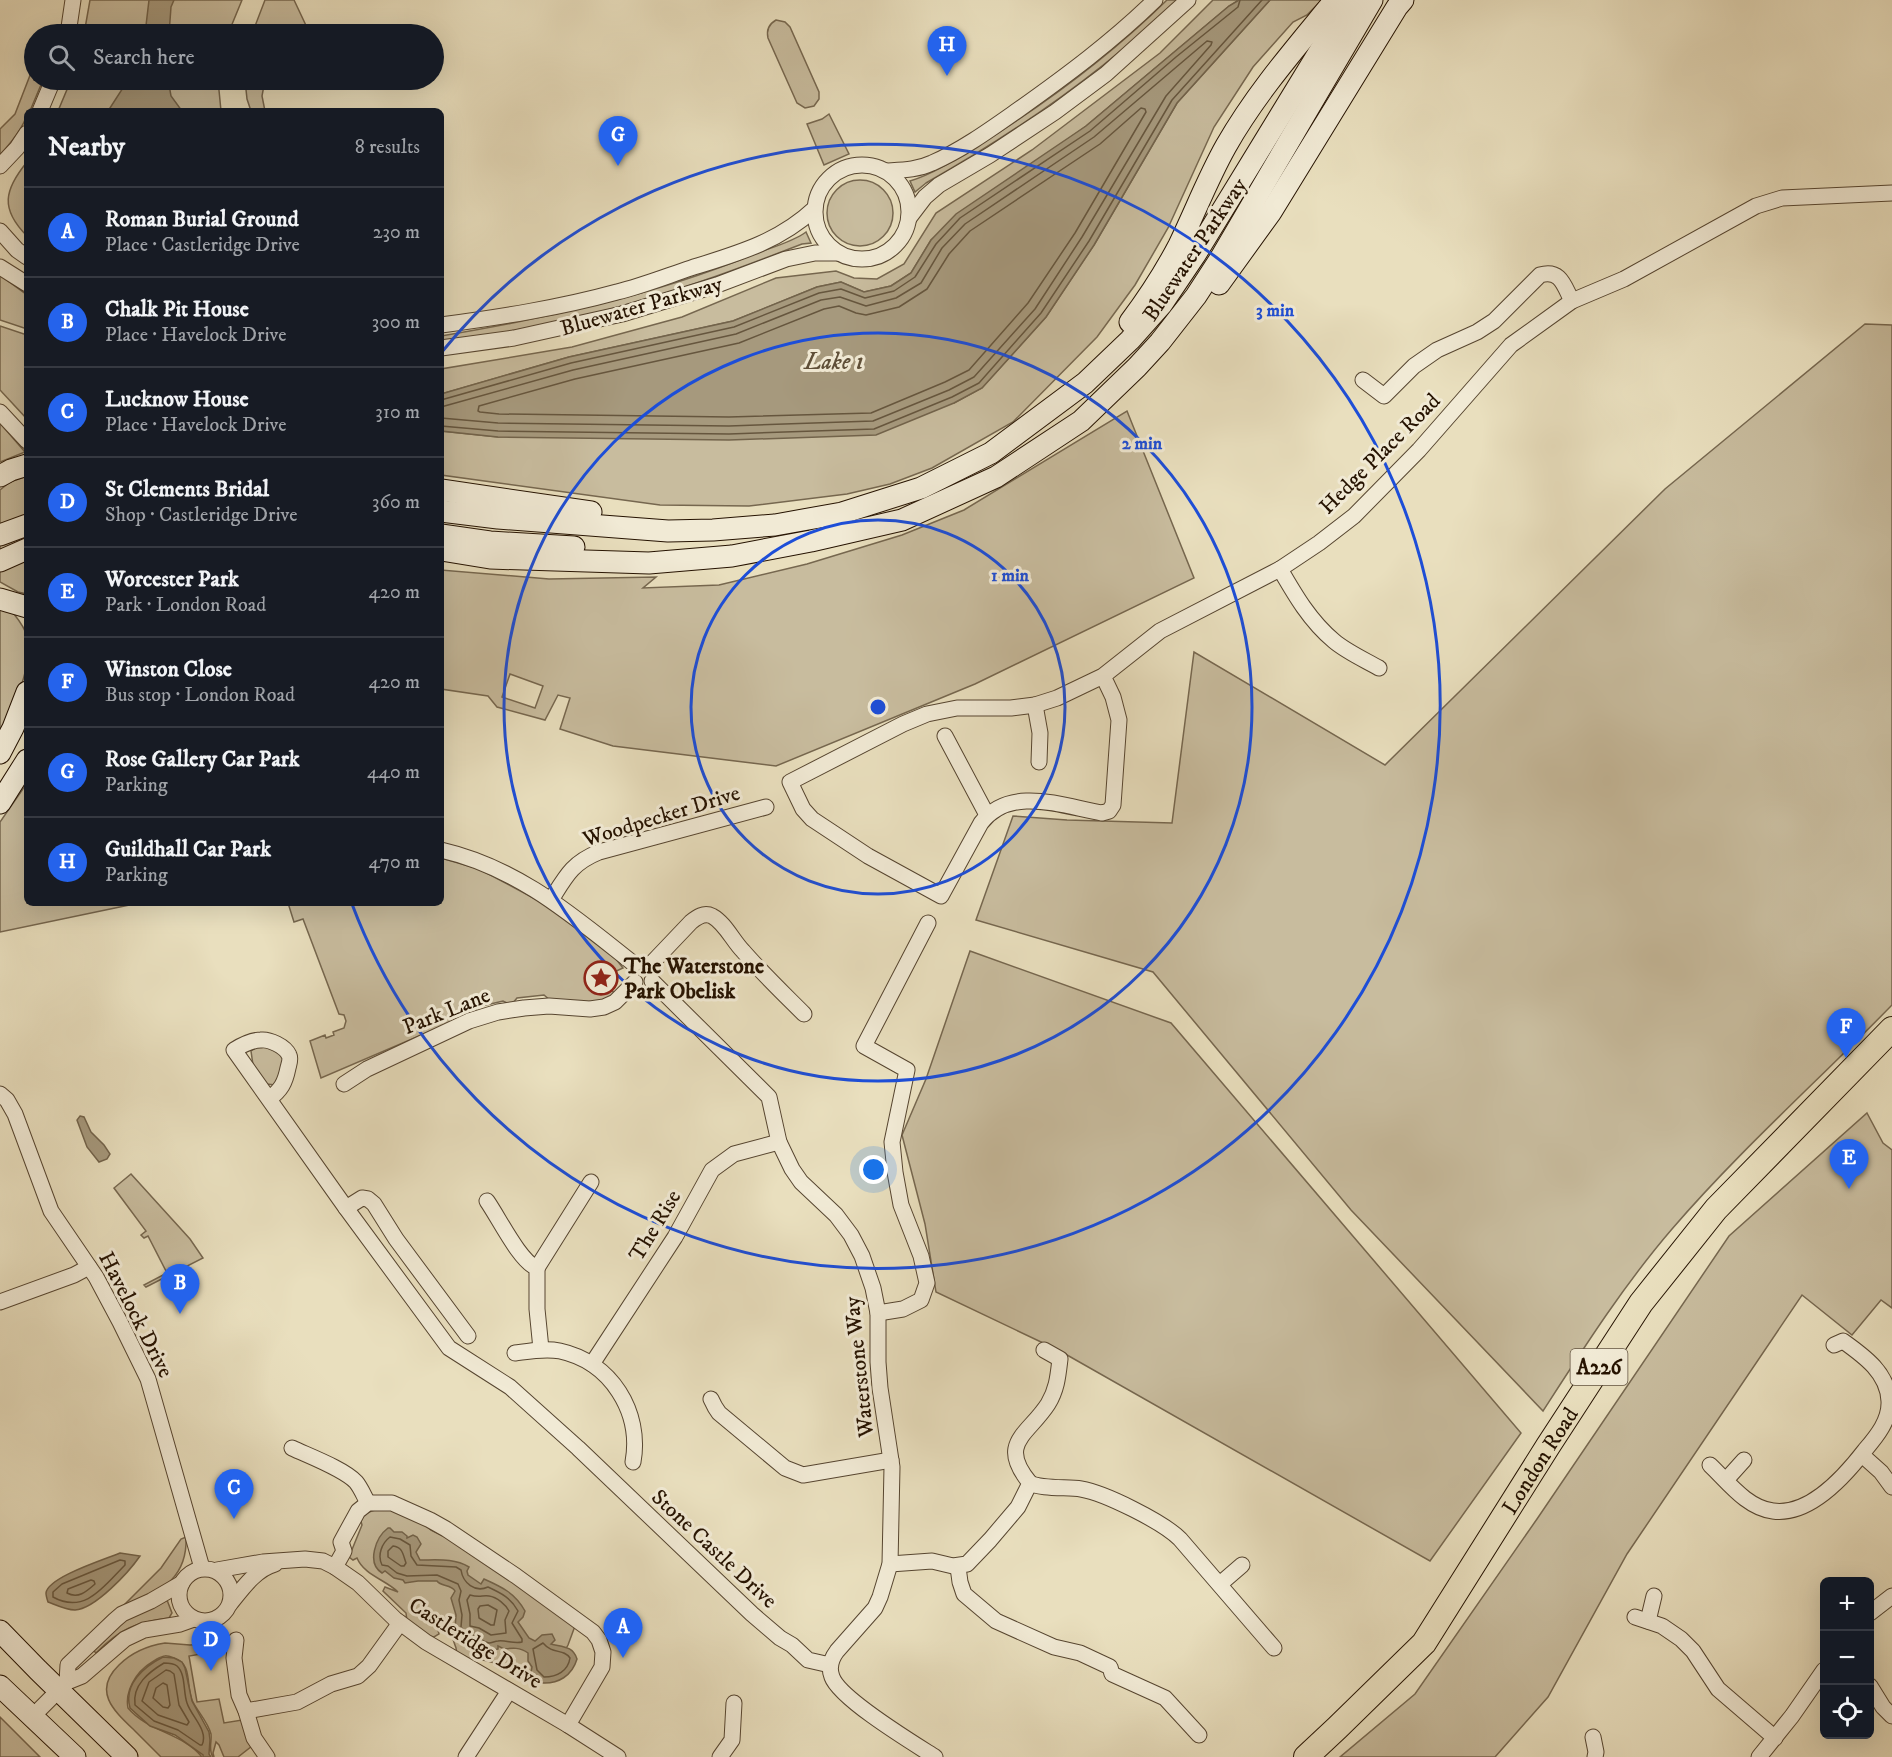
<!DOCTYPE html>
<meta charset="utf-8">
<style>
body{margin:0;font-family:"IM FELL DW Pica",serif;background:#20242c;color:#f1f3f6}
.controls{position:absolute;right:18px;bottom:18px;display:grid;overflow:hidden;border-radius:9px;box-shadow:0 6px 24px #0002}
.controls button{width:54px;height:54px;display:grid;place-items:center;padding:0;border:0;border-bottom:2px solid #363941;background:#171b24;color:#f1f3f6;font:30px sans-serif}
.you{position:absolute;left:874px;top:1170px;width:21px;height:21px;margin:-15px;border:4px solid #fff;border-radius:50%;background:#1a73e8;box-shadow:0 0 0 9px #1a73e833}
.badge{display:grid;place-items:center;width:39px;height:39px;border-radius:50%;background:#2563eb;color:#fff;font-size:20px;font-weight:700}
.pin{position:absolute;translate:-50% -50px;filter:drop-shadow(0 2px 3px #0008)}
.pin::after{content:'';position:absolute;top:32px;width:21px;height:18px;background:inherit;clip-path:polygon(0 0,100% 0,50% 100%)}
.list{margin:0;padding:0;list-style:none}
h2{display:flex;justify-content:space-between;align-items:center;height:78px;margin:0;padding:0 24px;font-size:26px}
h2 small{font-size:20px;font-weight:400;color:#9ea1a6}
.list li{display:grid;grid-template-columns:39px 1fr auto;gap:18px;align-items:center;box-sizing:border-box;height:90px;padding:0 24px;border-top:2px solid #363941}
.list b{display:block;font-size:22px;white-space:nowrap}
.list p{margin:0;font-size:20px;white-space:nowrap;color:#9ea1a6}
.list em{font-size:20px;font-style:normal;color:#9ea1a6}
.icon{flex:none;width:33px;height:33px;fill:none;stroke:currentColor;stroke-width:2;stroke-linecap:round;stroke-linejoin:round}
.map{position:relative;flex:none;width:1892px;height:1757px;overflow:hidden}
.search{position:absolute;background:#171b24;box-shadow:0 6px 24px #0002;left:24px;top:24px;width:420px;height:66px;display:flex;align-items:center;gap:15px;box-sizing:border-box;padding:0 21px;border-radius:33px;color:#9ea1a6;font-size:22px}
.panel{position:absolute;background:#171b24;box-shadow:0 6px 24px #0002;left:24px;top:108px;width:420px;height:798px;border-radius:9px}
.map>svg:first-child{display:block}
</style>
<div class="map">
<svg width="1892" height="1757" viewBox="0 0 1892 1757">
<rect width="100%" height="100%" fill="#e9dfbe"/>
<filter id="stains"><feTurbulence type="fractalNoise" baseFrequency=".00333" numOctaves="4"/><feColorMatrix values="0 0 0 0 .2 0 0 0 0 .09 0 0 0 0 .02 0 0 0 .5 -.17"/></filter>
<radialGradient id="worn" r=".72"><stop offset=".6" stop-color="#630" stop-opacity="0"/><stop offset="1" stop-color="#630" stop-opacity=".3"/></radialGradient>
<g fill="#c8bc9e" stroke="#76674f" stroke-width="1.5" fill-rule="evenodd">
<polygon points="90,0 242,0 228,34 84,34"/>
<polygon points="265,0 294,0 310,34 252,34"/>
<path d="M1167 0H1177C1103 73 1016 132 926 183L915 192 910 181C936 173 959 157 982 143 1048 102 1112 54 1167 0Z"/>
<polygon points="1213,0 1239,0 1229,6 1086,126 931,240 911,273 891,286 864,292 841,282 817,287 733,321 569,357 441,394 441,369 572,347 682,317 776,278 836,271 854,278 877,279 904,264 936,213 1032,150 1160,53"/>
<polygon points="1270,0 1322,0 1307,15 1293,22 1253,67 1214,127 1168,228 1135,285 1097,337 1013,422 932,468 890,484 847,494 749,506 660,505 441,475 441,431 498,437 954,403 982,388 1046,317 1094,245 1177,103"/>
<path d="M776 20 785 22 790 27 819 92V99L814 106 805 108 797 103 768 38C766 29 769 24 776 20Z"/>
<path d="M34 65V80H43L30 111H27C27 124 9 145 0 155V129L15 114Z"/>
<polygon points="71,80 218,80 221,111 58,111"/>
<polygon points="245,80 265,80 262,96 265,111 251,111 247,99"/>
<polygon points="829,114 849,154 824,165 807,124 822,119"/>
<path d="M27 162V236C0 209 4 190 27 162Z"/>
<circle cx="860" cy="213" r="33"/>
<path d="M806 232 811 243 802 244C771 256 740 268 708 279 622 310 531 330 441 342V336C547 318 652 296 752 255 769 248 791 243 806 232Z"/>
<polygon points="0,275 27,295 27,329 0,320"/>
<path d="M1865 324 1892 325V1005C1819 1080 1740 1150 1672 1229 1623 1286 1583 1349 1543 1411L1351 1210 1153 972 976 920 1013 816 1067 820 1172 823 1194 652 1385 765 1665 489Z"/>
<polygon points="0,326 27,335 27,419 0,390"/>
<path d="M1127 411 1194 578 975 684 776 766 613 746 560 729 570 698 558 695 545 720 497 707 488 696 441 689V570L549 579 656 577 643 588 719 585 807 564 902 535 964 510ZM510 674 543 686 535 708 502 697Z"/>
<polygon points="0,423 25,452 0,462"/>
<polygon points="27,476 27,594 18,592 0,582 0,490 10,482"/>
<path d="M0 608 10 609C16 617 25 626 27 637 33 671 13 704 0 734Z"/>
<polygon points="27,783 27,903 139,903 0,932 0,822"/>
<polygon points="441,858 479,869 541,902 576,926 616,959 623,968 610,974 611,980 608,986 615,994 599,1003 551,1001 544,995 517,998 512,1004 509,1004 503,1001 478,1007 475,1012 321,1078 310,1041 325,1035 326,1038 334,1035 333,1032 344,1028 346,1021 344,1015 339,1014 303,919 294,922 288,903 441,903"/>
<polygon points="970,951 1171,1023 1521,1433 1430,1561 1060,1351 936,1292 925,1224 902,1135 926,1079"/>
<polygon points="260,1045 281,1053 284,1062 275,1085 267,1084 253,1065 251,1051"/>
<polygon points="1867,1113 1883,1143 1892,1150 1892,1308 1881,1300 1852,1335 1802,1295 1627,1554 1548,1697 1495,1757 1340,1757 1415,1694 1537,1519 1729,1236"/>
<polygon points="131,1174 190,1239 203,1258 146,1287 144,1285 167,1273 148,1236 144,1238 141,1235 146,1231 114,1188"/>
<path d="M381 1508 413 1514 431 1530 465 1547 575 1626 568 1645 550 1677C542 1676 533 1676 526 1674 497 1667 491 1655 458 1661L456 1648 449 1628 438 1630 439 1634 434 1637 430 1636 407 1621 406 1613 383 1591 385 1587 398 1592C386 1580 364 1575 357 1558L353 1560 349 1557 362 1525 360 1518 369 1512Z"/>
<path d="M186 1537C188 1585 151 1594 116 1613L161 1568 181 1539Z"/>
<path d="M167 1600 172 1613 169 1618C136 1622 120 1629 96 1653L91 1648 120 1621Z"/>
<path d="M165 1643 190 1645 217 1643 219 1651 189 1656 197 1702 219 1699 224 1723 242 1720 252 1746 238 1757H224L219 1745 216 1742 213 1753 214 1757H213C208 1750 212 1742 211 1734 208 1722 198 1712 193 1702 185 1688 194 1664 174 1658 166 1655 164 1655 157 1659 149 1664 141 1669 136 1677 130 1686 126 1698 128 1708 148 1732 183 1733 202 1757H161C152 1748 143 1739 134 1730 114 1711 92 1691 119 1665 132 1652 146 1646 165 1643Z"/>
<polygon points="0,1717 40,1757 0,1757"/>
</g>
<g fill="#a6997d" stroke="#72634b" stroke-width="1.5">
<polygon points="149,0 174,0 171,7 169,34 145,34"/>
<polygon points="1239,0 1270,0 1177,103 1094,245 1046,317 982,388 954,403 876,435 729,440 498,437 441,431 441,394 569,357 733,321 817,287 841,282 864,292 891,286 911,273 931,240 956,214 1086,126 1229,6"/>
<polygon points="128,80 173,80 169,85 171,96 182,111 108,111"/>
<polygon points="80,1116 84,1117 91,1132 104,1145 110,1154 107,1159 99,1162 87,1147 77,1120"/>
<path d="M388 1528H390L394 1532H402L407 1536V1538L413 1535 417 1537 421 1544 416 1552 420 1560C438 1560 454 1558 469 1567L467 1571 468 1575 481 1584 484 1579C502 1587 515 1593 525 1611L523 1617 518 1622 529 1638 535 1641 542 1635 552 1634 555 1640 551 1644C563 1647 573 1646 577 1659 572 1676 558 1684 542 1683L531 1672 532 1667 528 1661V1653C520 1647 512 1648 504 1649L498 1646V1649C490 1651 478 1647 474 1640L466 1641 455 1629 456 1615 451 1598 455 1591C451 1584 441 1587 437 1581H418L405 1583 403 1580 394 1578 385 1571 382 1573C366 1563 376 1537 388 1528Z"/>
<path d="M120 1553 140 1556C129 1572 95 1609 75 1610 66 1610 56 1605 48 1602 47 1599 46 1596 46 1593 48 1577 106 1559 120 1553Z"/>
<path d="M163 1657 174 1658 182 1662 185 1668 192 1701 209 1732 210 1740 209 1754 211 1757H203V1755L175 1735 150 1726 130 1708C123 1684 145 1666 163 1657Z"/>
</g>
<g fill="none" stroke-linecap="round" stroke-linejoin="round">
<g stroke="#66563e" stroke-width="1.5">
<polygon points="1141,108 1145,109 1146,112 1075,233 1028,303 969,370 945,382 871,413 729,417 499,414 480,412 478,411 479,406 575,379 739,343 824,309 839,306 856,313 866,315 899,307 927,289 949,254 970,231 1100,144"/>
<polyline points="441,400 571,363 734,327 819,293 841,289 865,298 894,291 915,277 936,244 960,218 1090,131 1176,57 1238,7 1240,0"/>
<polyline points="441,407 573,370 736,334 821,300 840,297 866,306 896,298 921,283 942,248 965,224 1094,137 1207,41 1212,42 1211,45 1166,96 1082,237 1035,309 974,377 949,390 873,421 729,426 498,423 441,418"/>
<polyline points="441,426 498,431 729,434 874,429 952,397 979,383 1041,313 1089,241 1172,100 1262,0"/>
<path d="M390 1537 400 1539 410 1545 411 1556 417 1565 456 1567 461 1570C463 1583 475 1593 488 1587 501 1593 511 1598 518 1611L512 1623 522 1639V1642C514 1644 506 1640 498 1641 495 1641 492 1643 489 1643 480 1641 477 1634 467 1634L461 1627 462 1615 459 1600 461 1591 458 1584 437 1575 407 1576 397 1573 388 1566 382 1565C377 1555 382 1543 390 1537Z"/>
<path d="M393 1546C403 1547 403 1555 406 1563L404 1566H401L388 1557V1551Z"/>
<path d="M120 1560 125 1561V1565C104 1586 85 1615 53 1597V1592L62 1584Z"/>
<path d="M91 1580 94 1581 95 1584C86 1592 78 1599 67 1593L68 1589Z"/>
<path d="M470 1595C480 1598 482 1595 489 1596 497 1597 506 1605 509 1611L505 1620 506 1633 491 1635 479 1628 470 1626V1614L467 1600Z"/>
<polygon points="480,1606 488,1605 497,1610 494,1625 491,1625 479,1618 478,1609"/>
<path d="M543 1643C553 1655 563 1648 570 1658 568 1671 557 1677 544 1677L537 1670 533 1649Z"/>
<path d="M164 1663C169 1663 173 1663 177 1666 186 1674 183 1692 187 1703 191 1716 209 1731 202 1745H200L178 1730 154 1721 135 1705C132 1685 149 1672 164 1663Z"/>
<polygon points="166,1670 170,1671 174,1674 179,1705 189,1722 187,1725 158,1715 142,1701 149,1682"/>
<polygon points="163,1683 167,1685 170,1705 168,1708 163,1707 153,1698 156,1688"/>
</g>
<g stroke="#564530" stroke-width="17">
<g id="street">
<polyline points="68,34 73,0"/>
<polyline points="40,111 53,80"/>
<circle cx="862" cy="212" r="47"/>
<polyline points="0,166 17,148 27,133"/>
<path d="M886 171C902 170 917 170 932 163 962 150 991 129 1018 110 1066 76 1113 41 1155 0"/>
<polyline points="909,218 925,197 939,185 990,155 1055,112 1106,74 1188,0"/>
<polyline points="0,231 17,250 27,257"/>
<polyline points="0,267 27,284"/>
<path d="M441 325C500 317 559 308 617 292 642 286 667 276 691 268 736 254 779 242 814 209"/>
<polyline points="441,348 514,338 622,314 717,285 786,259 815,253 838,253"/>
<path d="M1363 380 1384 396 1414 366 1437 350 1477 332 1494 321 1540 275C1561 269 1564 286 1572 301"/>
<polyline points="0,412 27,441"/>
<path d="M1280 569C1295 595 1310 621 1334 641 1347 652 1365 660 1379 668"/>
<path d="M1103 676 1113 697 1119 720 1113 805 1109 811 1102 813C1062 806 1010 785 981 823L941 896 868 856 812 819 803 809 790 782 903 724 927 714 957 708H1011L1035 705 1057 698 1103 676 1160 631 1280 569 1319 543 1354 516 1419 450 1511 345 1572 301 1624 279 1756 206 1782 198 1892 193"/>
<polyline points="1035,705 1040,733 1039,762"/>
<polyline points="945,736 987,815"/>
<path d="M441 850C519 868 573 916 634 964"/>
<path d="M551 900C566 876 572 863 599 852L766 807"/>
<path d="M652 963 691 922C697 917 704 912 712 916 725 923 733 941 743 951 762 973 783 993 804 1014"/>
<path d="M652 981 769 1097 779 1142 792 1169 801 1182 836 1215 851 1235 862 1256 873 1288 878 1313V1362L880 1388 892 1467 890 1564 880 1597 875 1608 837 1651C831 1659 828 1667 832 1677 840 1699 913 1743 935 1757"/>
<polyline points="344,1084 367,1069 469,1021 498,1012 524,1008 549,1006 590,1009 604,1007 615,1002 635,982"/>
<polyline points="0,1094 7,1100 15,1114 51,1211 96,1277 120,1322 148,1379 202,1568"/>
<path d="M269 1099C281 1090 285 1083 288 1068 289 1064 291 1059 289 1055 285 1046 269 1039 261 1040 251 1040 242 1045 234 1050L346 1208 449 1348 510 1387 578 1448 752 1614 780 1638 792 1645 808 1660 830 1665"/>
<path d="M487 1201C499 1218 520 1262 537 1268V1309L541 1349"/>
<polyline points="346,1208 362,1198 368,1199 374,1204 396,1239 468,1336"/>
<polyline points="537,1268 591,1182"/>
<polyline points="0,1302 74,1275 89,1267"/>
<polyline points="878,1313 903,1309 921,1300 927,1283 921,1256 901,1205 895,1172 892,1142 907,1070 864,1046 928,923"/>
<path d="M515 1353C530 1351 545 1348 560 1351 611 1362 642 1412 633 1462"/>
<polyline points="592,1364 675,1237 712,1170 734,1154 779,1142"/>
<polyline points="711,1399 715,1407 719,1413 785,1468 803,1475 891,1460"/>
<path d="M292 1448C309 1456 344 1469 356 1482 361 1488 364 1496 368 1503"/>
<polyline points="1862,1455 1881,1472 1892,1487"/>
<path d="M1710 1465C1728 1482 1747 1508 1773 1511 1809 1516 1845 1476 1865 1450 1877 1436 1890 1420 1889 1401 1888 1373 1864 1356 1843 1341L1834 1345"/>
<polyline points="1726,1480 1744,1460"/>
<path d="M1030 1483C1040 1489 1068 1487 1081 1489 1105 1493 1163 1522 1180 1539L1274 1648"/>
<path d="M890 1564 932 1561 953 1566 967 1564 990 1540 1018 1507 1030 1483C997 1443 1028 1435 1048 1404 1057 1389 1058 1376 1060 1359L1044 1350"/>
<polyline points="335,1567 344,1551 341,1542 358,1511 368,1503 392,1503 430,1520 446,1529 516,1576 593,1632 599,1640 603,1652 602,1667 568,1725"/>
<polyline points="958,1567 960,1582 964,1594 996,1621 1054,1647 1080,1653 1110,1667 1112,1674 1165,1698 1199,1735"/>
<circle cx="205" cy="1595" r="26"/>
<polyline points="217,1570 263,1562 305,1559 323,1561 335,1567 358,1583 395,1619 426,1642 568,1725 618,1757"/>
<polyline points="1220,1584 1242,1565"/>
<path d="M230 1604C242 1589 256 1569 275 1564"/>
<polyline points="1870,1613 1892,1596"/>
<polyline points="1635,1617 1662,1626 1681,1639 1693,1651 1718,1689 1775,1738"/>
<polyline points="1648,1621 1654,1596"/>
<polyline points="236,1640 234,1658 239,1695 246,1711 254,1738 267,1757"/>
<polyline points="67,1682 68,1665 115,1620 122,1614 151,1601 182,1583"/>
<polyline points="1870,1686 1883,1707 1892,1716"/>
<polyline points="246,1711 297,1702 331,1684 358,1676 369,1666 400,1623"/>
<polyline points="32,1717 67,1682 82,1676 125,1639 144,1630 180,1624 194,1619"/>
<polyline points="1593,1737 1596,1752 1595,1757"/>
<polyline points="466,1757 509,1691"/>
<polyline points="720,1757 732,1740 734,1703"/>
<polyline points="1759,1757 1792,1716 1824,1670"/>
</g>
</g>
<g stroke="#251200" stroke-width="23">
<g id="secondary">
<polyline points="1219,284 1271,212 1397,7 1403,0"/>
<path d="M1130 322C1148 298 1165 272 1179 245 1195 212 1208 178 1226 146 1255 95 1293 51 1330 6L1333 0"/>
<polyline points="0,476 11,470 27,465"/>
<polyline points="441,490 591,512"/>
<polyline points="441,511 498,518 668,531 713,530 775,525 842,513 921,488 991,453 1085,383 1130,340 1162,304 1195,255 1351,0"/>
<polyline points="0,535 27,525"/>
<polyline points="441,535 490,542 574,547"/>
<polyline points="441,550 490,558 649,563 732,556 811,541 902,520 996,477 1081,421 1137,367 1160,342 1196,296 1220,259 1372,0"/>
<polyline points="0,561 27,549"/>
<polyline points="0,599 27,607"/>
<polyline points="0,753 13,728 27,692"/>
<polyline points="0,803 27,760"/>
<polyline points="0,1631 38,1670 127,1757"/>
<polyline points="0,1686 75,1757"/>
</g>
</g>
<g stroke="#251200" stroke-width="26">
<g id="primary">
<path id="s1" d="M1306 1757 1337 1728 1424 1643 1548 1446 1641 1303 1716 1209 1892 1029"/>
</g>
</g>
<use href="#street" stroke="#f1ead5" stroke-width="15"/>
<use href="#secondary" stroke="#f1ead5" stroke-width="21"/>
<use href="#primary" stroke="#e9dfbe" stroke-width="24"/>
</g>
<g fill="none" stroke="#1d4ed8" stroke-width="3">
<circle cx="878" cy="707" r="187"/>
<circle cx="878" cy="707" r="374"/>
<path d="M441 353A562 562 0 1 1 352 904"/>
</g>
<defs>
<g id="sight-ring" transform="scale(1.725)"><circle r="9.5" fill="#f1ead5" stroke="#8f2418" stroke-width="1.5"/><path d="M0-6L1.8-2.2L6-1.7L2.9 1.2L3.7 5.4L0 3.3L-3.7 5.4L-2.9 1.2L-6-1.7L-1.8-2.2Z" fill="#8f2418"/></g>
</defs>
<g fill-rule="evenodd">
<use href="#sight-ring" x="601" y="978"/>
</g>
<g text-anchor="middle" stroke-width="6" stroke-linejoin="round" paint-order="stroke">
<rect fill="#f1ead5" stroke="#625340" stroke-width="1.5" x="1570.5" y="1349" width="57" height="36" rx="4.5"/>
<g font-size="21" font-weight="bold" fill="#251200">
<text x="1599" y="1374">A226</text>
</g>
<g font-size="22" fill="#251200" stroke="#f1ead5">
<text transform="translate(1194 249) rotate(-56)" y="8">Bluewater Parkway</text>
<text transform="translate(641 305) rotate(-16)" y="8">Bluewater Parkway</text>
<text transform="translate(1379 453) rotate(-45)" y="8">Hedge Place Road</text>
<text transform="translate(661 815) rotate(-17)" y="8">Woodpecker Drive</text>
<text transform="translate(446 1010) rotate(-22)" y="8">Park Lane</text>
<text transform="translate(654 1225) rotate(-59)" y="8">The Rise</text>
<text transform="translate(137 1314) rotate(63)" y="8">Havelock Drive</text>
<text transform="translate(858 1367) rotate(-96)" y="8">Waterstone Way</text>
<text dy="8" stroke="none"><textPath href="#s1" startOffset="380">London Road</textPath></text>
<text transform="translate(715 1548) rotate(43)" y="8">Stone Castle Drive</text>
<text transform="translate(476 1642) rotate(32)" y="8">Castleridge Drive</text>
</g>
<g font-size="22" font-weight="bold" fill="#251200" stroke="#f1ead5" text-anchor="start">
<text x="624" y="973">The Waterstone<tspan x="624" dy="25">Park Obelisk</tspan></text>
</g>
<g font-size="24" font-style="italic" fill="#5f4f38" stroke="#f1ead5">
<text x="834" y="369">Lake 1</text>
</g>
</g>
<circle cx="878" cy="707" r="9" fill="#1d4ed8" stroke="#f1ead5" stroke-width="3"/>
<g font-size="18" text-anchor="middle" font-weight="bold" fill="#1d4ed8" stroke="#f1ead5" stroke-width="6" stroke-linejoin="round" paint-order="stroke">
<text x="1275" y="316">3 min</text>
<text x="1142" y="449">2 min</text>
<text x="1010" y="581">1 min</text>
</g>
<rect width="100%" height="100%" filter="url(#stains)"/>
<rect width="100%" height="100%" fill="url(#worn)"/>
</svg>
<div class="controls">
<button>+</button>
<button>−</button>
<button><svg class="icon" aria-label="locate" viewBox="0 0 24 24"><circle cx="12" cy="12" r="6"/><path d="M12 2v4M12 18v4M2 12h4M18 12h4"/></svg></button>
</div>
<div class="you"></div>
<div class="pin badge" style="left:623px;top:1658px">A</div>
<div class="pin badge" style="left:180px;top:1314px">B</div>
<div class="pin badge" style="left:234px;top:1519px">C</div>
<div class="pin badge" style="left:211px;top:1671px">D</div>
<div class="pin badge" style="left:1849px;top:1189px">E</div>
<div class="pin badge" style="left:1846px;top:1058px">F</div>
<div class="pin badge" style="left:618px;top:166px">G</div>
<div class="pin badge" style="left:947px;top:76px">H</div>
<div class="search"><svg class="icon" aria-label="search" viewBox="0 0 24 24"><circle cx="10" cy="10" r="6"/><path d="M15 15l6 6"/></svg>Search here</div>
<section class="panel">
<h2>Nearby<small>8 results</small></h2>
<ul class="list">
<li><span class="badge">A</span><div><b>Roman Burial Ground</b><p>Place · Castleridge Drive</p></div><em>230 m</em></li>
<li><span class="badge">B</span><div><b>Chalk Pit House</b><p>Place · Havelock Drive</p></div><em>300 m</em></li>
<li><span class="badge">C</span><div><b>Lucknow House</b><p>Place · Havelock Drive</p></div><em>310 m</em></li>
<li><span class="badge">D</span><div><b>St Clements Bridal</b><p>Shop · Castleridge Drive</p></div><em>360 m</em></li>
<li><span class="badge">E</span><div><b>Worcester Park</b><p>Park · London Road</p></div><em>420 m</em></li>
<li><span class="badge">F</span><div><b>Winston Close</b><p>Bus stop · London Road</p></div><em>420 m</em></li>
<li><span class="badge">G</span><div><b>Rose Gallery Car Park</b><p>Parking</p></div><em>440 m</em></li>
<li><span class="badge">H</span><div><b>Guildhall Car Park</b><p>Parking</p></div><em>470 m</em></li>
</ul>
</section>
</div>
